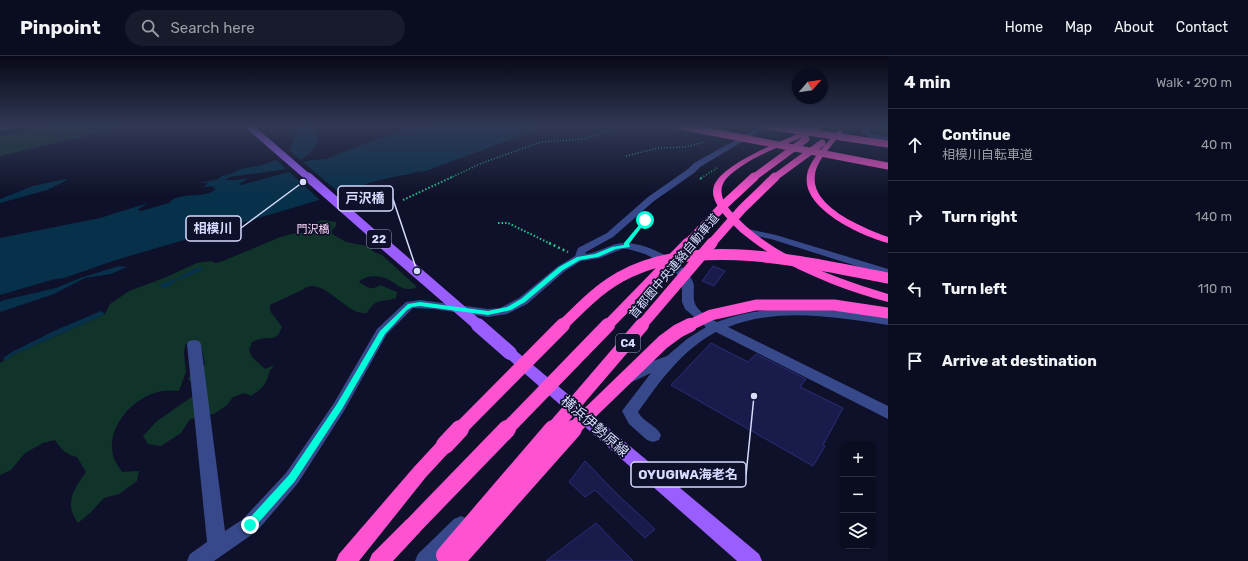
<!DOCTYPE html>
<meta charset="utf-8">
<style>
body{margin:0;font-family:Rubik,"Noto Sans JP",sans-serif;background:#181b2c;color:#f1f3f6}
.controls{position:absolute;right:12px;bottom:12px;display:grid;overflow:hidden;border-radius:8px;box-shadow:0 1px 3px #0004}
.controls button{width:36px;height:36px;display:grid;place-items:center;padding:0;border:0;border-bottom:1px solid #2a2d3d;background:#0a0d1f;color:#f1f3f6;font:20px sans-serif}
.compass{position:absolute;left:792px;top:12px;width:36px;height:36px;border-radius:50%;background:#0a0d1f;box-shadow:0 1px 3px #0004;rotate:61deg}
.stop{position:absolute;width:12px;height:12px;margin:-9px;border:3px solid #03ffd9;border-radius:50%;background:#fff}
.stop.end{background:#03ffd9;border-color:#fff;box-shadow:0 1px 4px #0008}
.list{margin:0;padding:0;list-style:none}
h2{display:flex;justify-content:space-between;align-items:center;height:52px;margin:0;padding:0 16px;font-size:17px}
h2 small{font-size:13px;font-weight:400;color:#999ca4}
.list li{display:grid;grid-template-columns:26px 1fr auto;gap:12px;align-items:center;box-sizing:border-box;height:72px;padding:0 16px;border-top:1px solid #2a2d3d}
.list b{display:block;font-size:15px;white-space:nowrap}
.list p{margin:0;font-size:13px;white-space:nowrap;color:#999ca4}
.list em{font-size:13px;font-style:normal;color:#999ca4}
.icon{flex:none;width:22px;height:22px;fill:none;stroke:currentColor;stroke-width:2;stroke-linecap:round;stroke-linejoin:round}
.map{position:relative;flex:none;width:888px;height:505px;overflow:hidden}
header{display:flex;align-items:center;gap:24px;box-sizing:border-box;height:56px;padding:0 20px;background:#0a0d1f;border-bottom:1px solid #2a2d3d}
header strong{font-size:19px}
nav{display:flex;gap:22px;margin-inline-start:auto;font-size:14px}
.search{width:280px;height:36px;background:#181b2c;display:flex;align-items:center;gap:10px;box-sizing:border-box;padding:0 14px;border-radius:22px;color:#999ca4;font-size:15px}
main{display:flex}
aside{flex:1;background:#0a0d1f}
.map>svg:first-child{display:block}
</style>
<header>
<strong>Pinpoint</strong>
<div class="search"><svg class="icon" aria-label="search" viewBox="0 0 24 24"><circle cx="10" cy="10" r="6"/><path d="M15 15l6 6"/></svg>Search here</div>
<nav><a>Home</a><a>Map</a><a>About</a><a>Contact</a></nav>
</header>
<main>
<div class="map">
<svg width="888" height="505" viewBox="0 0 888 505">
<rect width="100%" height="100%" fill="#0e1129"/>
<g fill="#11342a">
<polygon points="46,70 128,70 0,100 0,80"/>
<polygon points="877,70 888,70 888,82 878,80 872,77 873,72"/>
<path d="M322 164 336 166V170L332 174V178L346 186 367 190 374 196 382 199 417 231C406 236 400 231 391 225 382 219 366 218 359 226 368 232 371 235 380 229L397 236 396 242C382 247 376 241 367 257 345 260 322 217 302 234L270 249V255L282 271C276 286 273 280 261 283 258 283 255 285 252 286L249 294 252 301 265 313 275 309C267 316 270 318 266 326 263 332 257 336 251 340L245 337 233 341 227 349 214 358 190 363 181 377 161 390 148 388 143 380 157 365 196 338 197 332 188 323 193 316 202 313 205 308 201 288 194 284 185 289 184 297 186 316 179 335C170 334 162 334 154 337 128 346 103 377 115 405 117 409 120 412 122 416L139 415 137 425 119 438 104 442 91 456 78 467C64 448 73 434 86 416L77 401C66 399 60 392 55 384L43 387 25 397 11 414 0 419V307L15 298 99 261 105 258 110 248 129 235 164 222 197 207 211 205 216 207 223 205 278 182 291 178 315 175 317 171 316 166Z"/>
</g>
<g fill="#07304a" fill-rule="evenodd">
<path d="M297 70H315L318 78 316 81 318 84 316 86H319L315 90 310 97 299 105 302 106 311 104 326 103 377 83 393 79 405 72 419 70 407 77 425 70H547L423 116C416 114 412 118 405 119 385 122 362 128 343 137L116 204 64 222 55 223 0 239V182L100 162 148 147 137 154 141 155 169 147C180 134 205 144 216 133L212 132 216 130 204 131 208 127H200L218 123 222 120 228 119 241 113 263 109 289 99ZM287 113 289 116 241 129 239 128 249 122 236 124H225L230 121Z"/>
<polygon points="65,123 67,124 47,134 0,147 0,143 33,130"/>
<polygon points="119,210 127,211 111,218 85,222 54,238 0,256 0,246 4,244 56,232 80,222"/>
<path d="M202 211V214C194 218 186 221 178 224 171 227 169 233 161 231L160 229C166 225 172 225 178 222 186 217 192 213 202 211Z"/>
<polygon points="101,255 105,258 99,261 15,298 5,305 3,302 12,296 54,275"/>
</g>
<polygon fill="#0e1129" points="289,94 342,139 321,145 274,102 287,97"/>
<g fill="#191c4b" stroke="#2a2e79">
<polygon points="713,210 725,215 714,230 702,225"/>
<polygon points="711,287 748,306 756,298 806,323 800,331 843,352 823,389 825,390 813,410 671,329"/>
<polygon points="585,405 618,439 655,473 645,482 595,434 585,441 569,426"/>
<polygon points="596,467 633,505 546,505"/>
</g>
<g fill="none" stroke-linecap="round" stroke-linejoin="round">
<g stroke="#28c292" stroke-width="1.5" stroke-dasharray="1 2" stroke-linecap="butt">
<polyline points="626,100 658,92 685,91 705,86"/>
<polyline points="450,122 482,107 541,86 583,83 624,70"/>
<polyline points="701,122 717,112"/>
</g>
<g stroke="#28c292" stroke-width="2" stroke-dasharray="1.5 2" stroke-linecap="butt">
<polyline points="700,123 703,121"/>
<polyline points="403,144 452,121"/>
<polyline points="498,167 508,167 551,188"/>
<polyline points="631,181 643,166"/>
</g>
<polyline stroke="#28c292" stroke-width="2.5" stroke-dasharray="2 3" stroke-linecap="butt" points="549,187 568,196"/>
<g fill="#37498b" fill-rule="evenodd">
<polygon points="8,70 20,70 0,75 0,71"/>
<path d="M761 70H768L700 111 694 117 654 145 613 181 586 196 585 198C599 197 611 187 623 187 646 186 684 205 693 226 695 231 693 238 694 244 695 254 709 262 717 266 773 245 831 253 888 261V269C836 261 778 251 728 271L888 350V363L716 276C682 294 660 325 638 356 643 366 656 369 661 379L659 384 653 386 647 384 629 368 622 355 651 317 632 326 627 325 625 321 627 317 639 310 667 300 687 283 706 271 685 253 682 246V227L678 219 669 210 645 198 628 193H622L600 202 581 205 565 215 527 248 507 258 488 261 434 253 413 252 387 278 344 355 298 427 257 475 214 505H187L190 498 207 486 187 288 189 285 194 284 199 285 201 288 225 475 243 463 286 417 334 347 377 273 406 246 420 244 488 253 500 252 519 242 557 211 575 200 578 192 607 177 648 141 688 113 694 107Z"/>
<path d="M867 70H874L868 76 876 79 888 81V85C878 84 868 83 861 75Z"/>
<polygon points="744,172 776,179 888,213 888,220 771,183 741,177 739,175 741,173"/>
<polygon points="461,460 468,463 470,469 468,475 439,505 415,505 418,498 454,463"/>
</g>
<polygon fill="#9a5eff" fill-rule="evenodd" points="510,292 515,294 759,498 762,505 737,505 505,300 503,297 505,294"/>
<g fill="#ff52d0" fill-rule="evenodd">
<path d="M817 70H825C819 75 808 78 801 82 778 91 743 104 726 123 717 134 723 146 731 155 770 200 833 221 888 238V246C835 232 761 203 725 160 719 152 710 141 714 130 722 106 794 80 817 70Z"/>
<path d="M838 74 843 75C834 88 817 103 815 119 810 151 864 172 888 181V187C862 180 801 153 807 119 810 102 828 87 838 74Z"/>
<polygon points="445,382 451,384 453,389 451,394 426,421 359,505 336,505 339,498 414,411 439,384"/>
<polygon points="413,461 420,464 422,470 420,476 393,505 369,505 372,498 406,464"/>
</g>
<polyline stroke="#9a5eff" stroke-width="7" points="249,70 309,122"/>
<polyline stroke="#9a5eff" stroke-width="9" points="308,121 384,188"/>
<polyline stroke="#9a5eff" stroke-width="11" points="383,187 479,270"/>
<polyline stroke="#9a5eff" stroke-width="14" points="478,269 510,297"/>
<g stroke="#ff52d0" stroke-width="7">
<polyline points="680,70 888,110"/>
<polyline points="767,70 888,88"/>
<polyline points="753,122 806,83"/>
<polyline points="774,122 822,87"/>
</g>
<g stroke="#ff52d0" stroke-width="9">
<polyline points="687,188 726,147 754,121"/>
<polyline points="711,188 742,153 775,121"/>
</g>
<g stroke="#ff52d0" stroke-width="11">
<path d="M562 270C580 252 597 234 620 221 696 178 807 207 888 222"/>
<polyline points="607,270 688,187"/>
<polyline points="641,270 712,187"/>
<polyline points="688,270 711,259 756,249 834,249 888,257"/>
</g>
<g stroke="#ff52d0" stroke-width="14">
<polyline points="459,374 563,269"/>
<polyline points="506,374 608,269"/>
<polyline points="552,374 642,269"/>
<polyline points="572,374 663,286 678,275 690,269"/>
</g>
<g stroke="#ff52d0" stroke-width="18">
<polyline points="445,389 460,373"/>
<polyline points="413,470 507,373"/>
<polyline points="445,499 553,373"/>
<polyline points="456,505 573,373"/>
</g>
</g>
<linearGradient id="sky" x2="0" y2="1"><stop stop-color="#080917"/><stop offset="0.5" stop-color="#303854"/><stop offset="1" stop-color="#303854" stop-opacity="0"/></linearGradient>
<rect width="888" height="140" fill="url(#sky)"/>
<polygon fill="#03ffd9" points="645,162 647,164 629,188 630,191 616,193 598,201 580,204 563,214 525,246 511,254 488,259 420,250 412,251 407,254 385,278 342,353 295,425 253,473 250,474 246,473 245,469 246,466 289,419 337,348 380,275 408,248 420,246 488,255 507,251 521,243 559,211 577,201 595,198 612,191 624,189 624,187"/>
<g text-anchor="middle" stroke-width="3.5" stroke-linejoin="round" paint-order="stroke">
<g font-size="11" fill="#ffd9fb" stroke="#0e1129">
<text x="313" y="177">門沢橋</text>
</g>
<g fill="#0e1129" stroke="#9b9fbf" stroke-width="1">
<rect x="367" y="174" width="24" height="18" rx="3"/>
<rect x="616" y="278" width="24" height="18" rx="3"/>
</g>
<g font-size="11" font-weight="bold" fill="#d7dcff">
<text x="379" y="187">22</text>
<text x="628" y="291">C4</text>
</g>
<g font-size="12" fill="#d7dcff" stroke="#0e1129">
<text transform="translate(674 210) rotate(-50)" y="4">首都圏中央連絡自動車道</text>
</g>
<g font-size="14" fill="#d7dcff" stroke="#0e1129">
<text transform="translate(595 370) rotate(41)" y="5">横浜伊勢原線</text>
</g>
</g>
<path fill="none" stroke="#d7dcff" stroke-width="1.5" d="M417 215L393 143M303 126L241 172M754 340L746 419"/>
<g fill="#d7dcff" stroke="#0e1129" stroke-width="1.5">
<circle cx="417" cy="215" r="4"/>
<circle cx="303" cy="126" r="4"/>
<circle cx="754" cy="340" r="4"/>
</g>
<g fill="#0e1129" stroke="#d7dcff" stroke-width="1.5">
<rect x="338" y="130" width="55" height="25" rx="4"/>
<rect x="186" y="160" width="55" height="25" rx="4"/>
<rect x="631" y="406" width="115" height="25" rx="4"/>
</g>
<g font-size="13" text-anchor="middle" font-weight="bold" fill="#d7dcff">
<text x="365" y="147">戸沢橋</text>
<text x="213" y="177">相模川</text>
<text x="688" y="423">OYUGIWA海老名</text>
</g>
</svg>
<div class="controls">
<button>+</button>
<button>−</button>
<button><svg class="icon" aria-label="layers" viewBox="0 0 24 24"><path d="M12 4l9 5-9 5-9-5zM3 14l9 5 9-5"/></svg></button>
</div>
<svg class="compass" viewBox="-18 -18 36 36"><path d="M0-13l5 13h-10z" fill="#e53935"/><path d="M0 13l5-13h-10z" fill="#999ca4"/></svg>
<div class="stop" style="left:645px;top:164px"></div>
<div class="stop end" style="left:250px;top:469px"></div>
</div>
<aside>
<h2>4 min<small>Walk · 290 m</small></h2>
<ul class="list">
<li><svg class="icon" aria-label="ahead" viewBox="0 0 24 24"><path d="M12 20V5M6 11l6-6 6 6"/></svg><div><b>Continue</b><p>相模川自転車道</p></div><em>40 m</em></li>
<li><svg class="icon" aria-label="right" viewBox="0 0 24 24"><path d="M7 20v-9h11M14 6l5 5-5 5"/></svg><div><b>Turn right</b></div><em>140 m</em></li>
<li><svg class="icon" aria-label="left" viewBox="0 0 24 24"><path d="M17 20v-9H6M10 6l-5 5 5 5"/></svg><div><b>Turn left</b></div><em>110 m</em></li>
<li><svg class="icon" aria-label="arrive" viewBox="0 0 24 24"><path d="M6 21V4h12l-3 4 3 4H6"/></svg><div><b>Arrive at destination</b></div></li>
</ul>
</aside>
</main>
